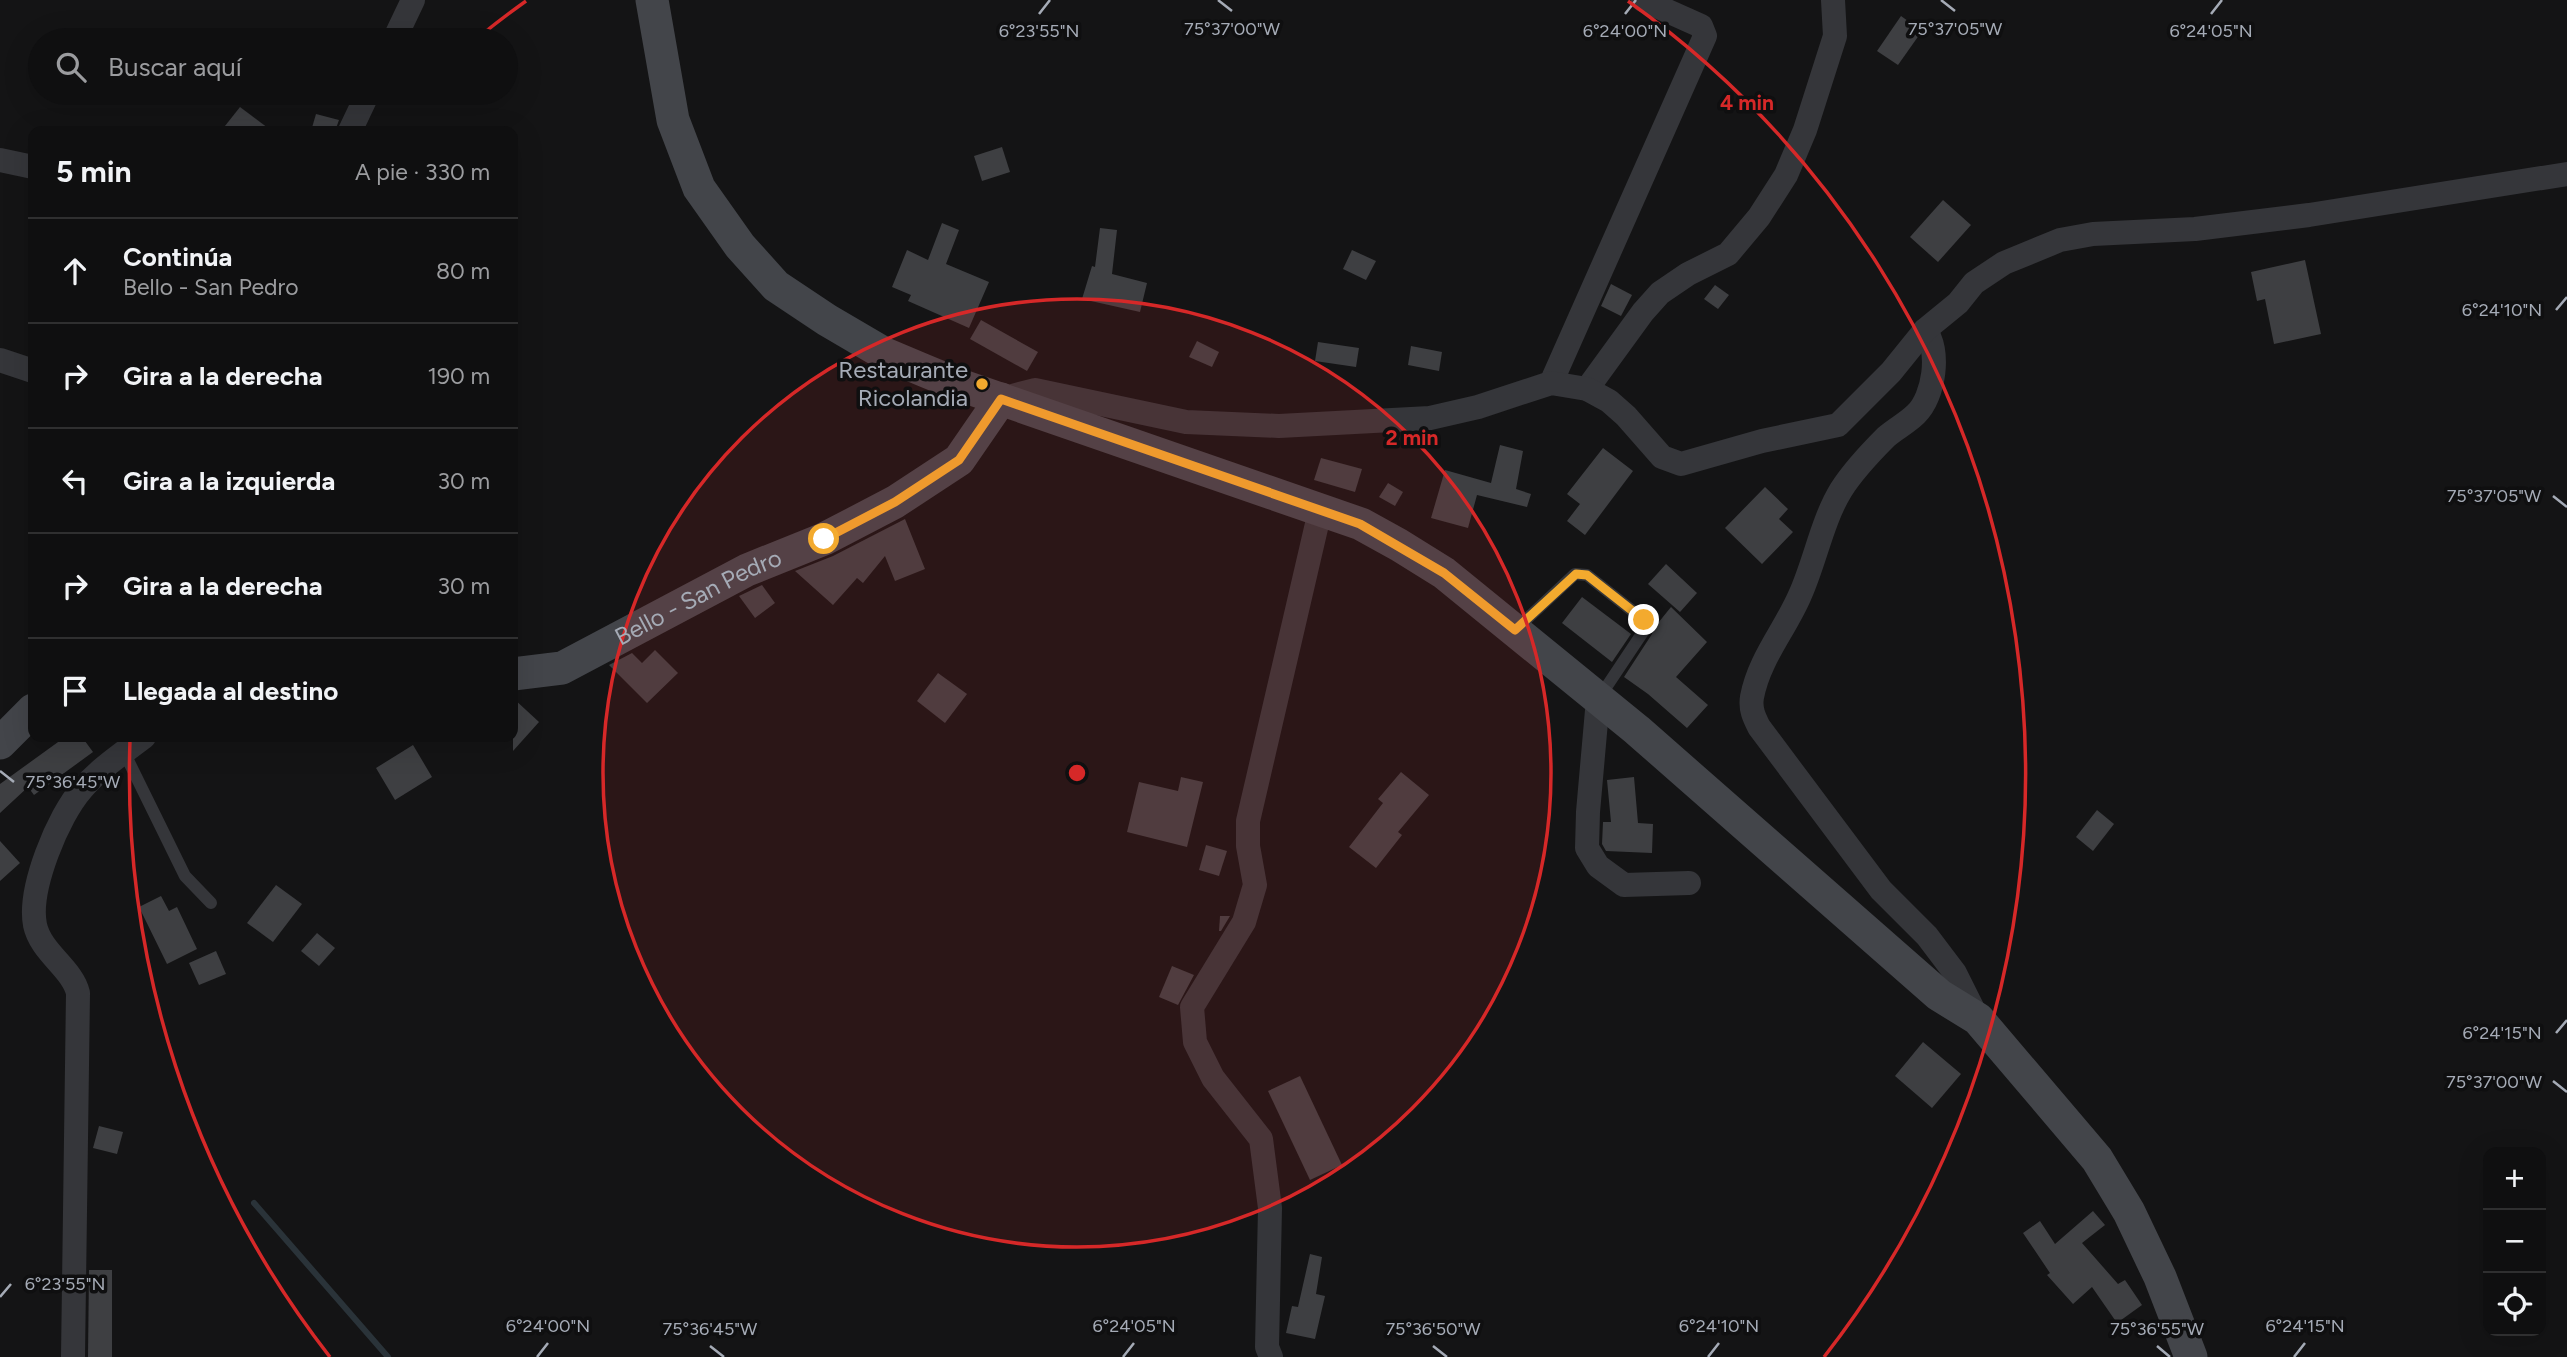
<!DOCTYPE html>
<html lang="es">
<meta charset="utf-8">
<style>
body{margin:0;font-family:Figtree,sans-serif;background:#1d1d1e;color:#f1f3f6}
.controls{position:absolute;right:21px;bottom:21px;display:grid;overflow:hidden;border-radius:14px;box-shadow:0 7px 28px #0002}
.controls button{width:63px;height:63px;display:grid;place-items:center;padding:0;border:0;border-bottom:2px solid #2f2f30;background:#0f0f10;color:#f1f3f6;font:35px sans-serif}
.stop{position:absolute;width:21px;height:21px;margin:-16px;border:5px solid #f3aa2e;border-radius:50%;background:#fff}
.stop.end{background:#f3aa2e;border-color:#fff;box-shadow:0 2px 7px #0008}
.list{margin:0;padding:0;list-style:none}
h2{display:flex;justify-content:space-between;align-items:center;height:91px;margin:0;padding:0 28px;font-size:30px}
h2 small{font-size:23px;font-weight:400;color:#9b9c9f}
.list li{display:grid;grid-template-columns:46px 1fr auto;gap:21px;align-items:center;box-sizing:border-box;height:105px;padding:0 28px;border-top:2px solid #2f2f30}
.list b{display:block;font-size:26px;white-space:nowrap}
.list p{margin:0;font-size:23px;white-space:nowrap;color:#9b9c9f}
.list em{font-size:23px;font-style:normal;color:#9b9c9f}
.icon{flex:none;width:38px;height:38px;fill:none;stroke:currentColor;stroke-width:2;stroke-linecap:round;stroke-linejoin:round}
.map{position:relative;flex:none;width:2567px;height:1357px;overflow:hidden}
.search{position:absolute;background:#0f0f10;box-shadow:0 7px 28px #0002;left:28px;top:28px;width:490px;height:77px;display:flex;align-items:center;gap:18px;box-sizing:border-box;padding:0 24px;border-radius:38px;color:#9b9c9f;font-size:26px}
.panel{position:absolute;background:#0f0f10;box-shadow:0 7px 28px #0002;left:28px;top:126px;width:490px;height:616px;border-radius:14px}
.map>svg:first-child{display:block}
</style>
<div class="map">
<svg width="2567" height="1357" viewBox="0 0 2567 1357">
<rect width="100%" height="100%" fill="#141415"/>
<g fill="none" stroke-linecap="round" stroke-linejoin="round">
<polyline stroke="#2a3339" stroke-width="6" points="254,1203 388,1357"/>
</g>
<g fill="#3e3f42">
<polygon points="1901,16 1922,31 1898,65 1877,51"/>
<polygon points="240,107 272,131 221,131"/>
<polygon points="316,114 339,120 335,131 311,131"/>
<polygon points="1002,147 1010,172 982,181 974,156"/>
<polygon points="1943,200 1971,225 1938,262 1910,237"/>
<polygon points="942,223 959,230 946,264 989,282 969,328 908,301 911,295 892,287 907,250 928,260"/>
<polygon points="1100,228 1117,230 1112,274 1147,283 1140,312 1082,299 1092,266 1095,267"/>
<polygon points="1352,250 1376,261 1366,280 1343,269"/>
<polygon points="2305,260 2321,334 2274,344 2265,299 2257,301 2251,272"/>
<polygon points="1611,284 1632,295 1621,316 1601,306"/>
<polygon points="1715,285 1729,295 1718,309 1704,299"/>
<polygon points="981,320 1038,352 1027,371 970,339"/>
<polygon points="1197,341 1219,352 1212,367 1189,357"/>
<polygon points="1318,342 1359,348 1356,367 1315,361"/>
<polygon points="1411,346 1442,352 1439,371 1408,365"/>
<polygon points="1500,445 1523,451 1516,489 1531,494 1527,507 1477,495 1468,528 1431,518 1445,470 1491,483"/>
<polygon points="1603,448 1633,471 1585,535 1567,521 1580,504 1567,494"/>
<polygon points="1321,458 1362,469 1355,492 1314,480"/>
<polygon points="1388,483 1403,492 1395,506 1379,497"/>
<polygon points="1765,487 1788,509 1779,519 1793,532 1762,564 1725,528"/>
<polygon points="905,519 925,569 895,581 885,556 863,583 857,578 833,605 795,571 833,556"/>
<polygon points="1666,564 1697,593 1680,612 1648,584"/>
<polygon points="762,585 775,603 755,618 739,596"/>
<polygon points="1582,597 1631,634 1612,662 1562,623"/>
<polygon points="1671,607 1707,642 1676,677 1708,705 1687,728 1648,694 1624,677 1652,634 1654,628"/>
<polygon points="655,650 678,673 647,703 609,665 632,653 642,663"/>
<polygon points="938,673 967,694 945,723 917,701"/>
<polygon points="513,698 539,722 513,751"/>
<polygon points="65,737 82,737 93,752 34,795 28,787 0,813 0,784"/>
<polygon points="413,745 432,777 395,800 376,768"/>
<polygon points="1401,772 1429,795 1398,832 1402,835 1376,868 1349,847 1383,803 1378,799"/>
<polygon points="1181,777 1203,782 1187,847 1127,832 1139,782 1178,791"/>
<polygon points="1634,777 1638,823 1653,824 1652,853 1606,851 1602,844 1603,822 1611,822 1607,780"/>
<polygon points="2097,810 2114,824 2093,851 2076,837"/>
<polygon points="0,841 20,863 0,881"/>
<polygon points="1206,845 1227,851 1219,876 1199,870"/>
<polygon points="276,885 302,904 273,942 247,923"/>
<polygon points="161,896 169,911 177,907 197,949 167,964 139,907"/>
<polygon points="1220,916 1230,916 1221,931 1219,931"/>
<polygon points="317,933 335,948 319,966 301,951"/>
<polygon points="216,951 226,974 199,985 189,963"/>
<polygon points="1172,966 1194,975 1178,1005 1159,997"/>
<polygon points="1923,1042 1961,1074 1932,1108 1895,1076"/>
<polygon points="1300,1076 1342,1165 1310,1180 1268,1091"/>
<polygon points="99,1126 123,1132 117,1154 93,1148"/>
<polygon points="2093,1211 2105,1225 2082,1243 2118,1284 2125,1280 2142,1305 2117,1323 2092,1287 2073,1304 2047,1275 2050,1273 2023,1233 2040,1221 2055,1244"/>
<polygon points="1310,1254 1322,1257 1316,1294 1325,1296 1315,1339 1286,1333 1292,1306 1298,1307"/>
<polygon points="89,1270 112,1270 112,1357 88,1357"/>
</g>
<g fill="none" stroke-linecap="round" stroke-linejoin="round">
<g stroke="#35363a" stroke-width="12">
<polyline points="1515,630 1575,574 1587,575 1644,620 1645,629 1599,698"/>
<polyline points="124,752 185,876 211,903"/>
</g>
<g stroke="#35363a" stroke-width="24">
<polyline points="394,40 413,0"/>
<polyline points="350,131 368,93"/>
<polyline points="0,160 33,167"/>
<path d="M1925 330C1941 350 1934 397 1916 414 1907 423 1895 429 1886 437 1870 453 1853 471 1841 490 1822 521 1815 562 1800 595 1785 630 1759 659 1752 697 1750 709 1754 717 1759 727L1881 890 1927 936 1955 973 1978 1019"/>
<polyline points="0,360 33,371"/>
<polyline points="1551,383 1705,36 1701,26 1643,0"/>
<polyline points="1587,389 1643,312 1660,293 1688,274 1728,254 1759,217 1786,175 1805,130 1835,36 1833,0"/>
<polyline points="1001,399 1035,390 1186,422 1279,426 1430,418 1478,407 1551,383 1587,389 1609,401 1626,416 1662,457 1681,464 1762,441 1838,425 1891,372 1925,330 1958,303 1974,283 2004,263 2060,240 2093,234 2195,229 2309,215 2567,174"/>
<polyline points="1598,699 1588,812 1587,848 1598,866 1624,885 1689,883"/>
<path d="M73 1357 78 993C72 968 41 953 35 925 28 889 58 816 82 789 99 769 123 753 144 737"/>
<polyline points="1271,1357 1267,1347 1270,1208 1261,1139 1213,1078 1195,1042 1192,1007 1244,922 1255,885 1248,846 1248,821 1320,511"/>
</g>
<g stroke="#43454a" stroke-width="33">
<polyline points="652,0 673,120 699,188 740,246 776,286 827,320 885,354 923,370 957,384 1361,524 1399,545 1444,573 1637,730 1939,995 1978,1019 2097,1159 2129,1212 2160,1277 2191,1357"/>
<path id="s1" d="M513 674 562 668 747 570 824 539 895 502 959 460 1001 399"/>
<polyline points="0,743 33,710"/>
</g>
</g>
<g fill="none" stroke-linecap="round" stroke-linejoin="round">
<polyline stroke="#f3aa2e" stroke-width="9" points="824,539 895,502 959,460 1001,399 1360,524 1444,573 1515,630 1576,574 1587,575 1644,620"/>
</g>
<path fill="none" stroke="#a5abb6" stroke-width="2.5" d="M1218 0 1232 11M1941 0 1955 11M1039 14 1050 0M1625 14 1636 0M2211 14 2222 0M2556 310 2567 297M2553 496 2567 507M0 771 14 782M2556 1033 2567 1020M2553 1081 2567 1092M0 1297 11 1284M710 1346 724 1357M1433 1346 1447 1357M2157 1346 2170 1357M537 1357 548 1343M1123 1357 1134 1343M1708 1357 1719 1343M2294 1357 2305 1343"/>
<circle cx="1077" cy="773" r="474" fill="#d62828" fill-opacity=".12"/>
<g fill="none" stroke="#d62828" stroke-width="3.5">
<circle cx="1077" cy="773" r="474"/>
<path d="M330 1357A948 948 0 0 1 130 740M480 36A948 948 0 0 1 526 1M1628 1A948 948 0 0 1 1824 1357"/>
</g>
<circle fill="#f3aa2e" stroke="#0f0f10" stroke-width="2.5" cx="982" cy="384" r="7"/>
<g text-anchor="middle" stroke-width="7" stroke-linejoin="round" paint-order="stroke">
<g font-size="24" fill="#a5abb6" stroke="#0f0f10" text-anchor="end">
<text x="968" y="378">Restaurante<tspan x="968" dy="28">Ricolandia</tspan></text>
</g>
<g font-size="24" fill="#a5abb6" stroke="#0f0f10">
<text dy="8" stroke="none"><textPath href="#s1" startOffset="203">Bello - San Pedro</textPath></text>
</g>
</g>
<g font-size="18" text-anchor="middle" fill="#a5abb6" stroke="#0f0f10" stroke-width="7" stroke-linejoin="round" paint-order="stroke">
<text x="1232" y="35">75°37'00"W</text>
<text x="1955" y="35">75°37'05"W</text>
<text x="1039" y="37">6°23'55"N</text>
<text x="1625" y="37">6°24'00"N</text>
<text x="2211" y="37">6°24'05"N</text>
<text x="2502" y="316">6°24'10"N</text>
<text x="2494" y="502">75°37'05"W</text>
<text x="73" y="788">75°36'45"W</text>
<text x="2502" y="1039">6°24'15"N</text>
<text x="2494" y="1088">75°37'00"W</text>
<text x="65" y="1290">6°23'55"N</text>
<text x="548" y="1332">6°24'00"N</text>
<text x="1134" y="1332">6°24'05"N</text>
<text x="1719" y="1332">6°24'10"N</text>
<text x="2305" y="1332">6°24'15"N</text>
<text x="710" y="1335">75°36'45"W</text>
<text x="1433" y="1335">75°36'50"W</text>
<text x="2157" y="1335">75°36'55"W</text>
</g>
<circle cx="1077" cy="773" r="10" fill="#d62828" stroke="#0f0f10" stroke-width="3.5"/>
<g font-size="21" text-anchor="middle" font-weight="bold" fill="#d62828" stroke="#0f0f10" stroke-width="7" stroke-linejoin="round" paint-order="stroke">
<text x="1747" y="110">4 min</text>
<text x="1412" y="445">2 min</text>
</g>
</svg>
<div class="controls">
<button>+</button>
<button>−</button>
<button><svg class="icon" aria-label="locate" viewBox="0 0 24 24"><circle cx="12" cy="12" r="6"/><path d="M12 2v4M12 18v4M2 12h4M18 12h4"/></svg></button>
</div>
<div class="stop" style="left:824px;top:539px"></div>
<div class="stop end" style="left:1644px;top:620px"></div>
<div class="search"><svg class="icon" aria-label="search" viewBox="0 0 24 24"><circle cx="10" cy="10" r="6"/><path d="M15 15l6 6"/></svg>Buscar aquí</div>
<section class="panel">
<h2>5 min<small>A pie · 330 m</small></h2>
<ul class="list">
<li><svg class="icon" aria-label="ahead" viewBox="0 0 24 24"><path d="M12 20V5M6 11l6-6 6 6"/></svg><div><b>Continúa</b><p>Bello - San Pedro</p></div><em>80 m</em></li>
<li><svg class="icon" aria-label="right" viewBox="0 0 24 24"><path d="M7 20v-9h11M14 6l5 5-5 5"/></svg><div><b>Gira a la derecha</b></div><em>190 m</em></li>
<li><svg class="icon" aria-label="left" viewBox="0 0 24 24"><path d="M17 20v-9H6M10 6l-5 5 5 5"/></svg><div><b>Gira a la izquierda</b></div><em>30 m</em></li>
<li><svg class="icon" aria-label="right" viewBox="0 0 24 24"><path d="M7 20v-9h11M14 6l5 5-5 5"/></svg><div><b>Gira a la derecha</b></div><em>30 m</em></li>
<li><svg class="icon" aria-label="arrive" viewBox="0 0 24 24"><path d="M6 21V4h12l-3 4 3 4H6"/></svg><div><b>Llegada al destino</b></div></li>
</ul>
</section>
</div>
